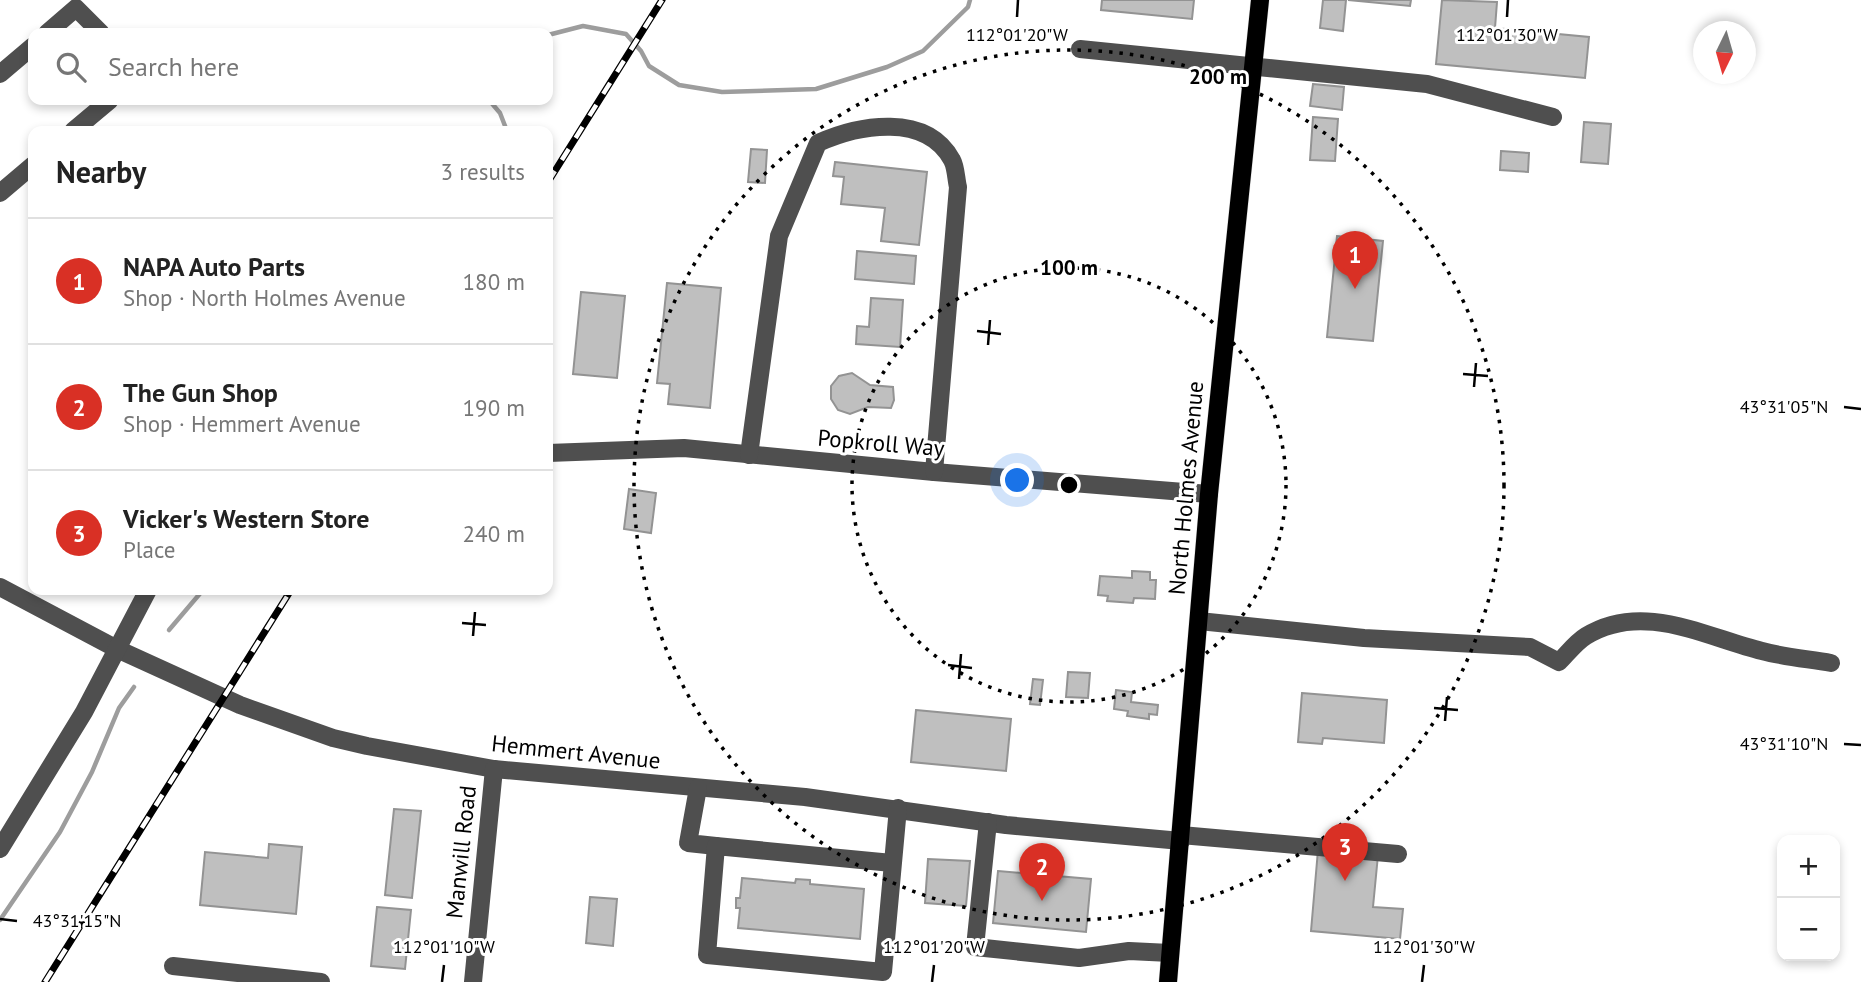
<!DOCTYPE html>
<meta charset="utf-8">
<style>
body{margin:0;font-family:"PT Sans",sans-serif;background:#f6f6f6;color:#222}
.controls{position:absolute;right:21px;bottom:21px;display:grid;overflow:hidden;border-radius:14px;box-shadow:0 4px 10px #0003}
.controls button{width:63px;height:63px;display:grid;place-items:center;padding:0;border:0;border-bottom:2px solid #e0e0e0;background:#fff;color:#222;font:35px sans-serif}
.compass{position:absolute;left:1693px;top:21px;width:63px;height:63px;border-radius:50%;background:#fff;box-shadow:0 4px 10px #0003;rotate:185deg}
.you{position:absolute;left:1018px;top:481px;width:24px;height:24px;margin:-18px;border:5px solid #fff;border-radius:50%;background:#1a73e8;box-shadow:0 0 0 10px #1a73e833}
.badge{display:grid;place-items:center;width:46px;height:46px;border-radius:50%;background:#d93025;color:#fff;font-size:23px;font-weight:700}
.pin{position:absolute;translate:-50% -58px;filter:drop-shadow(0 2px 4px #0008)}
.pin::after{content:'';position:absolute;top:37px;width:24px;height:21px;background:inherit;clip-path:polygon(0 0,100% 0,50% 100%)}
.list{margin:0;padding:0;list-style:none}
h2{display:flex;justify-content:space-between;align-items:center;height:91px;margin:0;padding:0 28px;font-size:30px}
h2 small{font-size:23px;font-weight:400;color:#767676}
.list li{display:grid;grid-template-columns:46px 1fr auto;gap:21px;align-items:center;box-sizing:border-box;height:126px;padding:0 28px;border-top:2px solid #e0e0e0}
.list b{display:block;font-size:26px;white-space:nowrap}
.list p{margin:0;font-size:23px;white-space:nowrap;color:#767676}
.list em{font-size:23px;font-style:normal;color:#767676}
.icon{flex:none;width:38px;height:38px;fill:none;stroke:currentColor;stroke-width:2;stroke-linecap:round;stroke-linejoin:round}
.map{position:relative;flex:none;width:1861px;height:982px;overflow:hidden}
.search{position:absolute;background:#fff;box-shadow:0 4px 10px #0003;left:28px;top:28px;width:525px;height:77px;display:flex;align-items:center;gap:18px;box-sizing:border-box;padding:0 24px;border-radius:14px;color:#767676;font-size:26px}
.panel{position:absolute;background:#fff;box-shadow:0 4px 10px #0003;left:28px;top:126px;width:525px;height:469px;border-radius:14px}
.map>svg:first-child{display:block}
</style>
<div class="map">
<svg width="1861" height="982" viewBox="0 0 1861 982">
<rect width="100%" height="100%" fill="#fff"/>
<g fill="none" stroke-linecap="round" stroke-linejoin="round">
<g stroke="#9d9d9d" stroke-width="4.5">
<polyline points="548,35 583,26 626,34 641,51 649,66 679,85 722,92 816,89 887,67 923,51 968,7 970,0"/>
<polyline points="489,100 500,113 507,131"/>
<polyline points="169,630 203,590"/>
<polyline points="0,920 60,832 92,772 119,708 134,687"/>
</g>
</g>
<g fill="#bfbfbf" stroke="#939393" stroke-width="2">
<polygon points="1102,0 1194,0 1192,19 1101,10"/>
<polygon points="1323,0 1346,0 1343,31 1320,28"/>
<polygon points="1348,0 1411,0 1410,6"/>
<polygon points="1442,0 1497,2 1495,28 1589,37 1585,78 1436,64"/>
<polygon points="1313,84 1344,87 1342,110 1310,106"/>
<polygon points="1313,117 1338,119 1335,161 1310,160"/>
<polygon points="1584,122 1611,124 1608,164 1581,162"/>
<polygon points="751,149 767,150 765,183 748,182"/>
<polygon points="1501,151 1529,153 1528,172 1500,170"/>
<polygon points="835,162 927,172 919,245 881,241 885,208 841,204 844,177 833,176"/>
<polygon points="1337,236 1383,241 1373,341 1327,337"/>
<polygon points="857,251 916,256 914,284 855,279"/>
<polygon points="667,283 721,288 710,408 668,404 670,384 657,383"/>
<polygon points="581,292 625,296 617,378 573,374"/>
<polygon points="871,298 903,300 900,347 856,344 857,326 869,327"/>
<polygon points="852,373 870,385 893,387 894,400 891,408 868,407 850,414 838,410 831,399 831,386 839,376"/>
<polygon points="629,489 656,493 651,533 624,529"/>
<polygon points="1132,571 1150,572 1150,580 1156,580 1155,599 1134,598 1133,603 1107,601 1108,596 1098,595 1100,576 1132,578"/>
<polygon points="1068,672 1090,673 1088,698 1066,697"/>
<polygon points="1033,679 1043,680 1040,705 1030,704"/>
<polygon points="1116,690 1132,692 1131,702 1158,705 1157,715 1149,714 1149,719 1127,716 1128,711 1114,709"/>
<polygon points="1302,693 1387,700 1384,743 1323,738 1322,744 1298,742"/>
<polygon points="916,710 1011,719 1006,771 911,762"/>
<polygon points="394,809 421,811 412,898 385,895"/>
<polygon points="269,844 302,847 296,914 200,905 205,852 268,858"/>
<polygon points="1318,850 1378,855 1373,907 1403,909 1400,939 1311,931"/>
<polygon points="928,859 970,861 966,906 925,903"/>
<polygon points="998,871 1091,879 1086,932 993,923"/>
<polygon points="742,878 795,883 796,879 810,880 810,884 864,889 860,939 738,928 740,908 736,908 736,898 740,898"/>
<polygon points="590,897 617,899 613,946 586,943"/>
<polygon points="377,907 411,910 405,969 371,966"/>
</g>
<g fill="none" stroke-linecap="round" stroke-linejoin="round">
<g stroke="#dbdbdb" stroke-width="19">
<polyline id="major" points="1168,982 1209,494 1260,0"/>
</g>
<g stroke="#4f4f4f" stroke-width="18">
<polyline points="47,33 76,8 101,33"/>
<polyline points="1080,49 1427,84 1553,117"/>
<polyline points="0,74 33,46"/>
<polyline points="73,131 110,100"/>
<polyline points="0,193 33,165"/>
<polyline points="548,453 684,448 934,472 1209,494"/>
<path d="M749 455 779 236 818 143C858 125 926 112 952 160 956 167 956 179 958 187L934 472"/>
<polyline points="0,587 117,649 240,705 333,738 367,746 494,769 805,797 1006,825 1181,841"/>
<path d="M1199 621 1364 638 1530 647 1559 662C1567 654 1576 642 1586 636 1643 601 1705 637 1762 651 1784 657 1808 659 1831 663"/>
<polyline points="698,788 688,843 716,846"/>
<polyline points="988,822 975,947 1079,958 1129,951 1170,953"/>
<polyline points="1181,835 1398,854"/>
<polyline points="0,849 84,712 148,590"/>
<polyline points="892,863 716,846 707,955 883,972 898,808"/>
<polyline points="173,966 321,982"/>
<polyline points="473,982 494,769"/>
</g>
<use href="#major" stroke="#000" stroke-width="18"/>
<g stroke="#000" stroke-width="7">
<g id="rail">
<polyline points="548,182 662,0"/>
<polyline points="45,982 291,590"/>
</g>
</g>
<use href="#rail" stroke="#fff" stroke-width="4.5" stroke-dasharray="13" stroke-linecap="butt"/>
</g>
<path fill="none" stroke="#000" stroke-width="2.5" d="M1017 17 1018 0M1507 17 1508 0M977 331 1001 334M988 345 990 320M1463 374 1488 376M1474 387 1476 363M1844 407 1861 409M462 623 486 625M473 636 475 612M948 665 972 668M959 679 961 654M1434 708 1458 710M1445 721 1447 697M1844 744 1861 745M0 919 17 921M442 982 444 965M932 982 934 965M1422 982 1424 965"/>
<g fill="none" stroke="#000" stroke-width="3.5" stroke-dasharray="3.5 7">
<circle cx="1069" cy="485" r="217"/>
<circle cx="1069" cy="485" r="435"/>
</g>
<g text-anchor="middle" stroke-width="6" stroke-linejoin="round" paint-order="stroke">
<g font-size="23" fill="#000" stroke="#fff">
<text transform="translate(881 443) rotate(5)" y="8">Popkroll Way</text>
<text transform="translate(1186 488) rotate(-85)" y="8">North Holmes Avenue</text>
<text transform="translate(576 752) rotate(6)" y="8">Hemmert Avenue</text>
<text transform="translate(461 852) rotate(-84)" y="8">Manwill Road</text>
</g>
</g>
<g font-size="18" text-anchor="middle" fill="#000" stroke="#fff" stroke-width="6" stroke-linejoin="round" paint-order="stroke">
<text x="1017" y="41">112°01'20"W</text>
<text x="1507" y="41">112°01'30"W</text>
<text x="1784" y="413">43°31'05"N</text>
<text x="1784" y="750">43°31'10"N</text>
<text x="77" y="927">43°31'15"N</text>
<text x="444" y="953">112°01'10"W</text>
<text x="934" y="953">112°01'20"W</text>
<text x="1424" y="953">112°01'30"W</text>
</g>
<circle cx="1069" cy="485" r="10" fill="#000" stroke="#fff" stroke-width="3.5"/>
<g font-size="21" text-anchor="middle" font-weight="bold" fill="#000" stroke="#fff" stroke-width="6" stroke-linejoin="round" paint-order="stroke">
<text x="1218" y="84">200 m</text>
<text x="1069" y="275">100 m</text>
</g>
</svg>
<div class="controls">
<button>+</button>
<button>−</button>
</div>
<svg class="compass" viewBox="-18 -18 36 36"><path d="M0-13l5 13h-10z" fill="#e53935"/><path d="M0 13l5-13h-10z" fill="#767676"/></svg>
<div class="you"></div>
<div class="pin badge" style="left:1355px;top:289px">1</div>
<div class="pin badge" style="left:1042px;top:901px">2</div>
<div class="pin badge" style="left:1345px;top:881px">3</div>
<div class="search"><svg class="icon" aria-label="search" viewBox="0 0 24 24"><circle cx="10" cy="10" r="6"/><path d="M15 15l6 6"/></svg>Search here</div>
<section class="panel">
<h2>Nearby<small>3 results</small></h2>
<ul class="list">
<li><span class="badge">1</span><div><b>NAPA Auto Parts</b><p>Shop · North Holmes Avenue</p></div><em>180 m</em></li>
<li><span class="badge">2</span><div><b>The Gun Shop</b><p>Shop · Hemmert Avenue</p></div><em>190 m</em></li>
<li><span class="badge">3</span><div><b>Vicker's Western Store</b><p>Place</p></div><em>240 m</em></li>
</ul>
</section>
</div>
